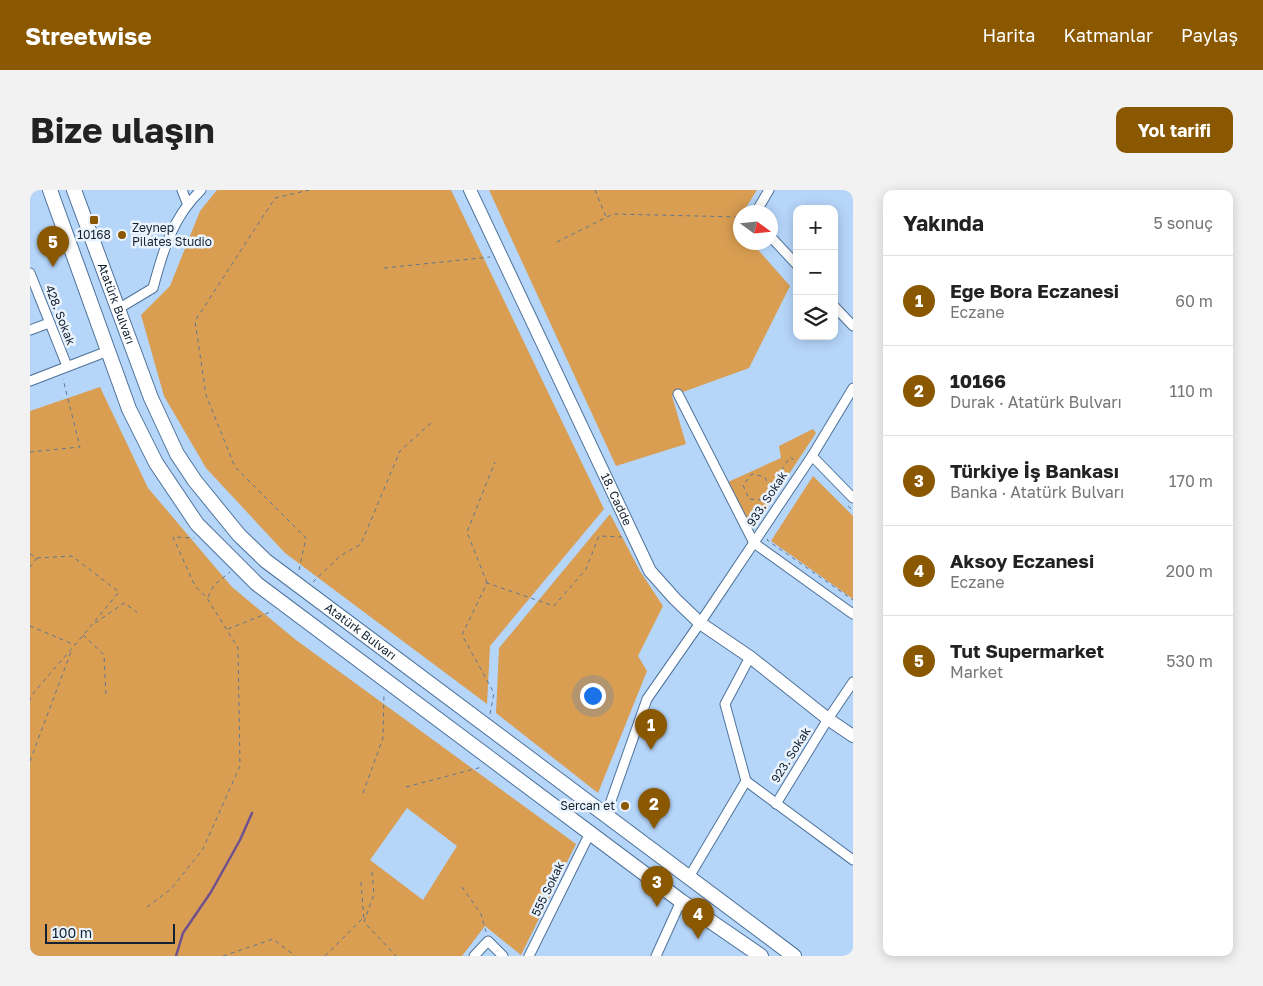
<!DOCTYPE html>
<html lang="tr">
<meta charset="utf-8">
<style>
body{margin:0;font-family:"Golos Text",sans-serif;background:#f2f2f2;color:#222}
.controls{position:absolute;right:15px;top:15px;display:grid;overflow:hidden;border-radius:10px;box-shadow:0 2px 12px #0003}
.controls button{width:45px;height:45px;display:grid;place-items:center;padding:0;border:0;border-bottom:1px solid #e0e0e0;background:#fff;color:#222;font:25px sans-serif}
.compass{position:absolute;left:703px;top:15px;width:45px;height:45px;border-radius:50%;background:#fff;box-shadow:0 2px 12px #0003;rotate:105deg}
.scale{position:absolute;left:15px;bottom:12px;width:130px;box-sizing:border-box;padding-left:5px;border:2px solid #122232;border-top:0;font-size:14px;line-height:18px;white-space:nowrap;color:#122232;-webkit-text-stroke:4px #ebf3fd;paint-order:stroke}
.you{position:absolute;left:562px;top:505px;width:18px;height:18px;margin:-12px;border:4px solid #fff;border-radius:50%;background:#1a73e8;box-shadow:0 0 0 8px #1a73e833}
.badge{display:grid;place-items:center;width:32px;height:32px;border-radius:50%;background:#8a5801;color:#fff;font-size:16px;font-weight:700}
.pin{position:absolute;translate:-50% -41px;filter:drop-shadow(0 1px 2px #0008)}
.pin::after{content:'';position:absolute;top:26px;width:18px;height:15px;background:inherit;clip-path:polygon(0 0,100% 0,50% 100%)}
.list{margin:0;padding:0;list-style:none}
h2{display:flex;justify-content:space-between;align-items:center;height:65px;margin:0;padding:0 20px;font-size:21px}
h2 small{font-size:16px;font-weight:400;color:#767676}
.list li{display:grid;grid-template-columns:32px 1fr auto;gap:15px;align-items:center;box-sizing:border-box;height:90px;padding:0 20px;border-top:1px solid #e0e0e0}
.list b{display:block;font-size:19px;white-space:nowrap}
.list p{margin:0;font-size:16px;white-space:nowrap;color:#767676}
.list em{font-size:16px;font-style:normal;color:#767676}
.icon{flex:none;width:28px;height:28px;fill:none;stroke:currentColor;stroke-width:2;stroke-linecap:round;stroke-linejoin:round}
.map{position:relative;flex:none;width:823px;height:766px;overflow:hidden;border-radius:10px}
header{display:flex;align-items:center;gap:30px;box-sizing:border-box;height:70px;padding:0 25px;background:#8a5801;color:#fff}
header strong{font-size:24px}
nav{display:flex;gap:28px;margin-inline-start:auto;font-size:18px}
.intro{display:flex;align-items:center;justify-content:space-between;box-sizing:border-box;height:120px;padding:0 30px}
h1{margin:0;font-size:35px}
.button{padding:12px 22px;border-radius:10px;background:#8a5801;color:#fff;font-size:18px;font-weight:700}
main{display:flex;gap:30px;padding:0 30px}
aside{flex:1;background:#fff;border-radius:10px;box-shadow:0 2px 12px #0003}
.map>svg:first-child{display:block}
</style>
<header>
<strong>Streetwise</strong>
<nav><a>Harita</a><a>Katmanlar</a><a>Paylaş</a></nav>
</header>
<div class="intro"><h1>Bize ulaşın</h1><a class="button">Yol tarifi</a></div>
<main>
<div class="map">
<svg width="823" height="766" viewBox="0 0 823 766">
<rect width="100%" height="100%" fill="#b5d5f9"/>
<g fill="#d99e52" fill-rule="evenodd">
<polygon points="187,0 421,0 574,319 460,456 457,514 255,363 176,278 134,206 111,125 140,96 170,21"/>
<polygon points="459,0 727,0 713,22 710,22 710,27 706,34 710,39 710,52 722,53 760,96 719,178 642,206 656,254 586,276"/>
<path d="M70 197 118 298 202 397 266 450 546 654 491 765 455 736 432 766H0V221ZM377 618 427 656 393 710 340 670Z"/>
<polygon points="783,239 786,243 722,340 698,292 751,268 749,256"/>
<polygon points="783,286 823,326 823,409 741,351"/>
<polygon points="580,324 610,381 633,416 608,466 617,481 568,603 466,523 469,458"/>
</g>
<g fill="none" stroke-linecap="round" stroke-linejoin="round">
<polyline stroke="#6f518e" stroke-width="2.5" points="146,766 153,743 181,702 210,650 222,623"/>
<g stroke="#4e739b" stroke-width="11">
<g id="street">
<polyline points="152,0 157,13"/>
<polyline points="726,22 739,0"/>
<polyline points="740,46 767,75"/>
<polyline points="0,83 37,176"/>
<polyline points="804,116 823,136"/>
<path d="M88 119 123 98C133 61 142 28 171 0"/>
<polyline points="0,140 19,133"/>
<polyline points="0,191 78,161"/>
<polyline points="648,204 724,353 823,424"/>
<polyline points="782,266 823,308"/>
<polyline points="720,467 695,514 716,591 823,670"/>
<polyline points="746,614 798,529 823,492"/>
<polyline points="576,625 617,509 670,433 782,266 823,198"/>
<polyline points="659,687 716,591"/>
<polyline points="444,766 458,751 473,766"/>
<polyline points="499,766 560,643"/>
<polyline points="626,766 651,711"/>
</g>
</g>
<g stroke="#4e739b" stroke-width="14">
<g id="secondary">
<path id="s1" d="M440 0 620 381 645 409 670 433 720 467 798 529 823 546"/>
</g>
</g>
<g stroke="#4e739b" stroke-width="16">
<g id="primary">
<polyline points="20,0 99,219 126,273 167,334 227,394 651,711 731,766"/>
<path id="s2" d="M44 0 121 208 147 264 165 291 209 345 236 371 764 766"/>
</g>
</g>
<g stroke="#5f7690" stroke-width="1" stroke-dasharray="4 4" stroke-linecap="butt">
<polyline points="565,0 576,27"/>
<polyline points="527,52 583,24 710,27"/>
<polyline points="354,78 460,67"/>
<polyline points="0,262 50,257 33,189"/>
<polyline points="746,303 740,299 735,287 722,284 713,295 719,309 732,310 760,267 767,272"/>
<polyline points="818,316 823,321"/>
<polyline points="738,349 737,350 823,410"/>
<polyline points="0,364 7,368 0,377"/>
<polyline points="269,380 276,348 205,277 176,205 165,131 245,8 279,0"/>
<polyline points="283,392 310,366 331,354 370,261 401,233"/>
<polyline points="457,393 437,342 465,272"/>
<polyline points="178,407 184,395 200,382"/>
<polyline points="65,433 94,413 107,422"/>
<polyline points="0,436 45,455 89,402 42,366 7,368"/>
<polyline points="198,439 243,421"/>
<polyline points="53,445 74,465 76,505"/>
<polyline points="0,511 0,507 44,456"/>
<polyline points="460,524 464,503 432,445 457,393 524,416 556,379 569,346 592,347"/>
<polyline points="0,571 42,459"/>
<polyline points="376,597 452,577"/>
<polyline points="333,603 353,548 354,503"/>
<polyline points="342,682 344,704 334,732 366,766"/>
<polyline points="331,692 334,731"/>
<polyline points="432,697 451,724 456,742"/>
<polyline points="117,717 141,699 173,659 210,576 208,458 177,408 165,396 143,347 164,348"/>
<polyline points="193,766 243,749 265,766"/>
<polyline points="295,766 334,727"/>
</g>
<use href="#street" stroke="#fff" stroke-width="9"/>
<use href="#secondary" stroke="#fff" stroke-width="12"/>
<use href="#primary" stroke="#fff" stroke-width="14"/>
</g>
<g fill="#8a5801" stroke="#ebf3fd" stroke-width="2">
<rect x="59" y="25" width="10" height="10" rx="2.5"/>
<circle cx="92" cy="45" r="5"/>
<circle cx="595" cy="616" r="5"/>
</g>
<g text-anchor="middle" stroke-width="5" stroke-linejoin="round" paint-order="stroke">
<g font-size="12" fill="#122232" stroke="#ebf3fd" text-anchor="start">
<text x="102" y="42">Zeynep<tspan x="102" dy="14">Pilates Studio</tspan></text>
<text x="64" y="49" text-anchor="middle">10168</text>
<text x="585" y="620" text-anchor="end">Sercan et</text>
</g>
<g font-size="12" fill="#122232" stroke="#ebf3fd">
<text dy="4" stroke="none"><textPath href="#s2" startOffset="121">Atatürk Bulvarı</textPath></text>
<text transform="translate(30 125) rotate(69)" y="4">428. Sokak</text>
<text dy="4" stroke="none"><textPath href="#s1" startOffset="342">18. Cadde</textPath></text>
<text transform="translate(737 309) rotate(-57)" y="4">933. Sokak</text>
<text dy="4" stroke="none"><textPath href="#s2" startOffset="541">Atatürk Bulvarı</textPath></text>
<text transform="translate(761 565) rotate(-58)" y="4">923. Sokak</text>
<text transform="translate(518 699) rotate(-64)" y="4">555 Sokak</text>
</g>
</g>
</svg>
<div class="controls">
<button>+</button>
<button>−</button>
<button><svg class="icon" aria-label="layers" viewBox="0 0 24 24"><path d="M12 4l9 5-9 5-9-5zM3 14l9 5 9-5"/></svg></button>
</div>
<svg class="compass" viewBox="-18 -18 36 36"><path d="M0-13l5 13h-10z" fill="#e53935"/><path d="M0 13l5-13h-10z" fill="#767676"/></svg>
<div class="scale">100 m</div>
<div class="you"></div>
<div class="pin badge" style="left:621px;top:560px">1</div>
<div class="pin badge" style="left:624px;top:639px">2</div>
<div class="pin badge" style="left:627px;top:717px">3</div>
<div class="pin badge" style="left:668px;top:749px">4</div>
<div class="pin badge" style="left:23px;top:77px">5</div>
</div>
<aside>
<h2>Yakında<small>5 sonuç</small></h2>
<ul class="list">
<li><span class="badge">1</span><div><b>Ege Bora Eczanesi</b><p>Eczane</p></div><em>60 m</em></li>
<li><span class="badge">2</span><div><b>10166</b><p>Durak · Atatürk Bulvarı</p></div><em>110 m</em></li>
<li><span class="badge">3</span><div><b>Türkiye İş Bankası</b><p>Banka · Atatürk Bulvarı</p></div><em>170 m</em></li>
<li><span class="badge">4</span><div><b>Aksoy Eczanesi</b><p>Eczane</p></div><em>200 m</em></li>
<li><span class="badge">5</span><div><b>Tut Supermarket</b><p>Market</p></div><em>530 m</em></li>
</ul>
</aside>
</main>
